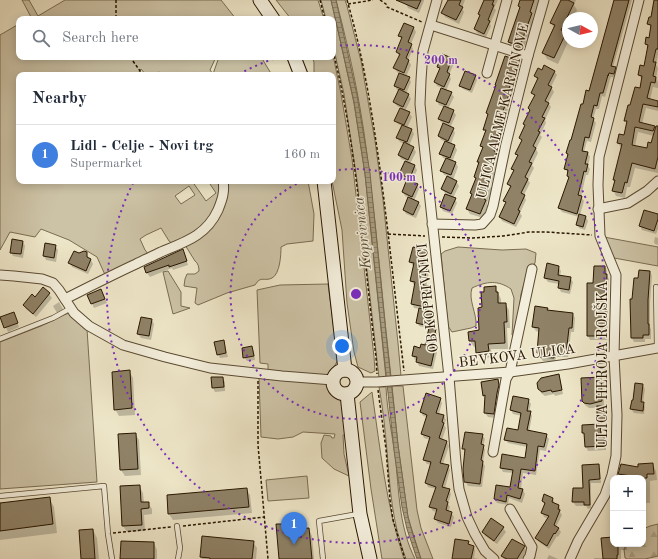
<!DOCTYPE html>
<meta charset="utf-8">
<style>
body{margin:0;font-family:"Old Standard TT",serif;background:#f6f6f7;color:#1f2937}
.controls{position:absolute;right:12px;bottom:12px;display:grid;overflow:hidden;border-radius:8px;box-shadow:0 2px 10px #0003}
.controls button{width:36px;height:36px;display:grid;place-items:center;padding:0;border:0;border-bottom:1px solid #e0e1e3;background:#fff;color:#1f2937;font:20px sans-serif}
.compass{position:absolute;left:562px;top:12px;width:36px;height:36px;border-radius:50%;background:#fff;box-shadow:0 2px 10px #0003;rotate:98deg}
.you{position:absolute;left:342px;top:346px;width:14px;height:14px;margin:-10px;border:3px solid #fff;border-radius:50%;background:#1a73e8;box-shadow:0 0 0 6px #1a73e833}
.badge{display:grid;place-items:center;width:26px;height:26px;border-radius:50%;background:#8f2418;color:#fff;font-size:13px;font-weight:700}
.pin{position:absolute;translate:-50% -33px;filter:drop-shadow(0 1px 2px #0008)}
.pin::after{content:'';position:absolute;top:21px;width:14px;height:12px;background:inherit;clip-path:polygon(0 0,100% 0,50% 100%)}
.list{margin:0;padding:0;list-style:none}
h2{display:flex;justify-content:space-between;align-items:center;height:52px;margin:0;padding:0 16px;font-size:17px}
h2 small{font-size:13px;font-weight:400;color:#747a83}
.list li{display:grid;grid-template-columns:26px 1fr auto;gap:12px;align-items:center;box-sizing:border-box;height:60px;padding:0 16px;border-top:1px solid #e0e1e3}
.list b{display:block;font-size:15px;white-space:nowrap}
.list p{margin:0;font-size:13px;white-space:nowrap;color:#747a83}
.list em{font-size:13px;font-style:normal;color:#747a83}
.icon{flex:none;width:22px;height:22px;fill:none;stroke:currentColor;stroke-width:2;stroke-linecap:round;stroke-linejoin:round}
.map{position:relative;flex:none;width:658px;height:559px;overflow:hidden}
.search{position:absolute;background:#fff;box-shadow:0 2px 10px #0003;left:16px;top:16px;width:320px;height:44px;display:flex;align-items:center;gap:10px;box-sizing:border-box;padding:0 14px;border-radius:8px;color:#747a83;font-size:15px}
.panel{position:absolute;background:#fff;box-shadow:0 2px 10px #0003;left:16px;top:72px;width:320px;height:112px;border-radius:8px}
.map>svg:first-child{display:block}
</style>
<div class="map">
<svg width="658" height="559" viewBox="0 0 658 559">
<defs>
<pattern id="forest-firs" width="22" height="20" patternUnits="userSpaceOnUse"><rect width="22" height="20" fill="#ccc2a5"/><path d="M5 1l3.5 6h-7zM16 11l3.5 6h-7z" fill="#afa68c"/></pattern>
<pattern id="water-rules" width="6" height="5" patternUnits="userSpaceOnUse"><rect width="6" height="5" fill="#aa9f83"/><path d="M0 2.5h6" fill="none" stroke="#8a8169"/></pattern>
</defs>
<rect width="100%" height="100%" fill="#ede5c7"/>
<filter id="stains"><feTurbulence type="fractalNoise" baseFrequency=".005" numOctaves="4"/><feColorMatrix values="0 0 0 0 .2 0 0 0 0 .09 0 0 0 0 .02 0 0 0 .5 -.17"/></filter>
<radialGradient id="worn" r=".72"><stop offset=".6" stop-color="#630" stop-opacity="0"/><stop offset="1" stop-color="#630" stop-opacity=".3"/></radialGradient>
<g fill="#ccc2a5" stroke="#7a6c52" fill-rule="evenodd">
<polygon points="22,0 29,0 38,16 65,0 221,0 236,19 28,19 31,17"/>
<polygon points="276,0 318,0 324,19 291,19"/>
<polygon points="321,0 331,0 337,26 354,103 365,174 386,378 379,378 357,180 344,94 333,45 333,19 326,19"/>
<path d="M336 0H345L347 6 361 61 375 141 383 200 398 343 401 376 391 377C383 309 378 240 369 172 363 114 351 57 336 0Z"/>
<path d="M19 24V57H216L210 70 213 74 219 57H261L272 75H163L159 72 152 75H146L141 69 139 72 142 75H19V181H192L206 201 216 193 208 181H221V196L205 225 174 245 169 241 161 228 146 235 140 239 145 250 150 256 106 277 97 257 69 240 41 229 35 237 10 232 0 250V35ZM189 186 195 195 181 204 175 196Z"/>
<polygon points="333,55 341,94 352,159 374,357 375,371 371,373 358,367 354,352 347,303 342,230 332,181 333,75 314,75 314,62 312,57 333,57"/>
<path d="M225 181H308L314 214 313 241 287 244 281 247C281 255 280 274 272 278 264 282 261 275 255 285L227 293 198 305 195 303 197 288 184 286 185 279 187 274H195L199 271C199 267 198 263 195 261L185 245 208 227Z"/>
<polygon points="604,237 658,247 658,266 614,258"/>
<path d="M458 247 502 250 526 249 536 253 535 263 528 271 521 294 518 321 514 336 512 335 514 298 511 289C498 280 487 281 472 288 468 300 477 313 476 326L471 328 452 332 448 326 441 254 445 251Z"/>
<polygon points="168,271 181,292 181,306 190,308 173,314 163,272"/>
<polygon points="328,284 338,360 328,377 268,370 268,364 260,363 257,290 280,285"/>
<polygon points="69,313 87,329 97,482 0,489 0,342 41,326 64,315"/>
<polygon points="261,377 327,383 343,404 345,435 343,435 344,454 349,476 334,469 322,458 321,443 324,435 331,436 332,438 334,438 335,434 303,432 293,437 278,439 261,437 259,378"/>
<polygon points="392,386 403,386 417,510 421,528 433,559 421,559 411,527 408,517 398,445"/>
<path d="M379 387H386C387 412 393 438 396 463 399 496 400 529 415 559H406C392 523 390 489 387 451 385 429 383 408 379 387Z"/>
<path d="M372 392C380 448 386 505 404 559H382L371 489 360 402Z"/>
<polygon points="307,476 309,498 268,501 266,480"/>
</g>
<polygon fill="url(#forest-firs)" stroke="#7a6c52" points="658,524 658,556 645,559 627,559 625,558 624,549 627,544 643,544 643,529 650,526"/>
<polygon fill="url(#water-rules)" stroke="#76684f" points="331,0 336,0 357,95 370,173 386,334 398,445 408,517 413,535 421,559 417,559 407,529 402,507 394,450 365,174 354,102 337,26"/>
<g fill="#0003" fill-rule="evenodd">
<polygon points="407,0 424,0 424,1 419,13 408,8 406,4"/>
<polygon points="448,0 465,0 462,8 464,12 459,24 445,17 443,13"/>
<polygon points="485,0 498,0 494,8 496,10 490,24 491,26 486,37 477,33 475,29 480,16 479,14"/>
<polygon points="521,0 539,0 533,17 534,19 523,51 512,47 509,42 521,9 519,6"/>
<polygon points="562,0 576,0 574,5 577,10 574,18 568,18 568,30 566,34 568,38 568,42 558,64 547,59 543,52 555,29 551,23"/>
<polygon points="615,0 632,0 613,67 615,68 617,72 616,78 611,77 610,79 605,97 602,96 599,109 596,109 593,119 596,123 591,142 587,141 584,152 588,153 590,157 588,166 590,169 588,175 586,175 581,197 584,201 580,215 586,217 588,221 585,230 579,228 577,224 579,217 562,212 559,208 569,178 568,176 568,174 566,169 569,156 567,153 572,142 583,105 590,92"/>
<path d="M656 0H658V55L656 65 658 68 656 78 658 82V88L653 87 650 100 658 102V111L646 108 642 124 654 126 656 130 658 128V173L635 168 630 187H627L625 198 616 196 613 190 615 182 614 180 621 148 618 143 620 135 625 136 628 125 625 120 631 107 640 89 642 80 639 75 645 67 648 49 646 44 650 39 651 29 649 24 652 18ZM638 132 654 136 652 144 647 149 635 146Z"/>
<polygon points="414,28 416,32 411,44 413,49 408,60 411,65 406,77 409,78 411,82 406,94 408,94 411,99 405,111 409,113 412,117 407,128 412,130 414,134 409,146 413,147 416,152 410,164 415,166 417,170 412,182 417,185 419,189 414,201 418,202 421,206 416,218 406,214 404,210 409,198 405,196 403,192 408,180 403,178 400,173 406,161 401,159 399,155 404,144 400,142 397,138 402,126 398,124 395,120 401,108 397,106 394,102 399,91 397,90 395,86 400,74 397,72 395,68 399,56 397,52 402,40 399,35"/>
<polygon points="443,55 452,59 454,63 449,75 451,79 446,91 451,93 454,97 448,109 453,111 456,115 450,128 453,129 455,133 451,144 455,146 457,150 452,162 456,163 458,167 453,180 456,181 459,186 453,198 455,199 457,203 452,214 443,211 441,207 446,194 445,193 442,189 448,176 444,175 442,171 446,159 443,158 441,154 446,142 441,140 439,136 444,124 442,123 439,119 444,107 439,105 437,101 442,88 437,86 435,82 440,70 438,67"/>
<polygon points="518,62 521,67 511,96 512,98 503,123 504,126 500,139 501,142 497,155 499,158 494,172 495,173 490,187 492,189 487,203 488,205 483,218 470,214 467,209 472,195 471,193 476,180 475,177 480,164 479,162 483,149 481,146 486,132 484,130 489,116 487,113"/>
<polygon points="554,71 557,75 551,87 554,92 548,103 551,107 545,120 546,123 540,135 542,137 536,149 538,153 532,165 534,168 528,180 530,183 524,195 526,200 520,213 522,216 516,227 502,221 500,217 506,204 505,201 511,189 508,184 514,172 512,169 518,156 516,154 522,142 520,138 531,111 535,97 532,93 538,81 535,76"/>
<polygon points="475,76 477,80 472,93 463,89 460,85"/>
<polygon points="658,215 658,229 656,234 642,230 640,226"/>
<polygon points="655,237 658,238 658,245 655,244 654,242"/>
<polygon points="23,242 25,246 23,258 13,256 11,252"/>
<polygon points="55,246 58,250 56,262 46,260 44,256"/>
<polygon points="413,248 425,251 428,255 425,269 426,269 429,273 426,287 428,287 430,291 426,311 431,312 434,316 431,329 435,330 437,334 434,348 437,352 433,369 419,366 417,362 417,360 415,360 413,356 421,349 426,346 430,329 419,326 417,322 420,309 414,308 412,304 416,285 414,285 411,281 414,267 413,266 410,262"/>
<polygon points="86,253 89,259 91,260 93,264 88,274 72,267 70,263 79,254"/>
<polygon points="185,255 188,265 173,270 172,268 150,277 147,273 145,267"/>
<polygon points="558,267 561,271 560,276 570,278 573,282 570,294 561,292 559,288 559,284 548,282 545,278"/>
<polygon points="605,267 607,271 607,276 609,279 607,340 590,340 588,336 594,284"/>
<polygon points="650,271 652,276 650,304 650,327 651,329 651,339 645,339 645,342 634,342 632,338 633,300 639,279"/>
<polygon points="495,287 501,299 501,304 505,304 509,310 510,328 507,328 508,349 491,349 492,357 481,359 477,353 476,346 474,347 470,341 480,331 483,308"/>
<polygon points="43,289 49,294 52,298 36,317 26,309 24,305 35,298"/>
<polygon points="101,290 107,303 94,308 88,295"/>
<polygon points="59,302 63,309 57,313 53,306"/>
<polygon points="547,308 549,311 573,314 575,318 574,332 571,332 568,357 556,357 555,362 543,361 540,357 538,353 539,332 536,331 533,327"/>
<polygon points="15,317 19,327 8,332 2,318"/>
<polygon points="152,320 154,324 151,340 141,338 138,334"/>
<polygon points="223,341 225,345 228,357 220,358 218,354"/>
<polygon points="251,347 254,351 255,360 247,361 244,357"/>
<polygon points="129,371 133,378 135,415 119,416 115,409"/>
<polygon points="558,375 560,379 563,394 555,396 554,394 545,396 541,393 539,388"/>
<polygon points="212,378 222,378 225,382 225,391 215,392 213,388"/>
<polygon points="600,378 603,382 604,405 599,406 605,407 606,408 606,423 599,423 598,421 598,406 593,408 589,408 585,405 583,400"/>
<polygon points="497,380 500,384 501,390 496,418 488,417 485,413 486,399 484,395"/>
<polygon points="643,385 645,389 643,403 645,407 644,414 634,413 631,409"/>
<polygon points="440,399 442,403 439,414 444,416 446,420 444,425 446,428 442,440 447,442 449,446 443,464 448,466 450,470 445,488 449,490 451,494 448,504 450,507 448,512 451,513 454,517 451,527 438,523 435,519 437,512 433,511 430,507 436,489 428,487 426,483 432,465 427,464 424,460 431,440 424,438 422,434 427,417 423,416 421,412"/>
<polygon points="528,400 531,404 529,412 530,412 532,416 529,432 546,435 549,439 546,451 540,450 536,475 523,473 521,489 523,490 525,494 522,503 509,498 508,505 497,503 495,499 511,488 514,473 503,472 501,468 526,459 527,447 508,443 505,439 519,431 522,416 513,414 511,410"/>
<polygon points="600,425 602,429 602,436 604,436 606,440 606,450 588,451 586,447 585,437 583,433"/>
<polygon points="135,434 139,440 141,475 125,476 121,470"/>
<polygon points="482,435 485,439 483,446 485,450 483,463 485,466 482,487 468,486 465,481 465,452 463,448"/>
<polygon points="652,464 656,471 657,480 650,481 650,503 643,503 644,514 643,514 643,478 622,478 619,474"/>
<polygon points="598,465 600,469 601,483 591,483 591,508 588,509 586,506 576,506 573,502 584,489 583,466"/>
<polygon points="139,486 143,493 144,503 148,503 152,509 152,514 144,515 145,531 127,532 123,526"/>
<polygon points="246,489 250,495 252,513 173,520 169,514 168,496"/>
<polygon points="545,496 553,499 555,504 559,506 561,510 560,512 562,515 556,527 558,528 561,532 558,537 557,536 549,549 539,542 536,538 548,519 544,517 542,513 545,505 543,501"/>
<polygon points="49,498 54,507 57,533 0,540 0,504"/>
<polygon points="610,515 613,515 613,544 627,544 627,550 621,550 621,559 594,559 594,558 604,558 610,538 610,535 611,535"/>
<polygon points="283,525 287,531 309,529 312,536 314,559 280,559"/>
<polygon points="503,528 506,532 497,544 485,536 483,532"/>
<polygon points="93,530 97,538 99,559 82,559"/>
<polygon points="253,542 257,548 256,559 202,559 201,557"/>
<polygon points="468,542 471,546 473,546 475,550 474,558 479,559 453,559"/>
<polygon points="154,543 157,550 157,559 121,559"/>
<polygon points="524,547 526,551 522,559 504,559 502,556"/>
<polygon points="549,555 558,559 547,559"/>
</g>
<g fill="#8f8267" stroke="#291600">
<polygon points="396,0 421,0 417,9"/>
<polygon points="448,0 461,0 459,5 463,7 456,20 441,13"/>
<polygon points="484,0 494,0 492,5 494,5 488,20 490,21 484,34 474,29 480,15 478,14"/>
<polygon points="520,0 534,0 530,12 532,13 520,46 508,42 520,7 518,6"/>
<polygon points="561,0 568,0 574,3 561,30 566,33 554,58 542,53 555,25 550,23"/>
<polygon points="614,0 629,0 611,66 616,67 614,74 609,73 608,76 608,75 603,93 600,93 597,106 594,105 591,117 594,118 589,138 585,137 582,151 588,152 585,164 588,164 586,172 584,171 581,184 578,195 582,196 577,214 558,208 569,177 567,176 568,170 564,169 568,154 566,153 570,140 571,140 581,104 583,104 586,90 589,91"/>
<polygon points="654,0 658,0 658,49 656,49 653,62 656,62 653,76 656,77 655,83 651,82 647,98 658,101 658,107 643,104 639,122 655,126 653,131 635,127 632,145 647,148 648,142 651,143 656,126 658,126 658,157 655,169 632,163 627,183 625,182 622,193 612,191 615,180 613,180 622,144 617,143 619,134 624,135 627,121 624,121 628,105 630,105 635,87 640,88 642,76 638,75 640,65 644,66 648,45 645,44 646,37 649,38 651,25 647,24 649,17 651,17"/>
<polygon points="404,23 414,27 408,42 412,44 406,58 409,60 404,73 393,68 400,54 396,52 402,37 398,36"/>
<polygon points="442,54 452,58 447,72 450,74 444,87 434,82 440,68 437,67"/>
<polygon points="505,56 519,61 508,91 510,92 500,119 502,120 497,135 499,136 494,151 497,152 491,167 493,168 487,183 489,184 484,199 486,200 480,214 466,209 472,194 470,193 476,178 474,177 479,162 477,162 483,147 480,146 486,130 483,130 488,114 486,113 496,85 495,85"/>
<polygon points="544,65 555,71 548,85 552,87 545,101 549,103 542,117 545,118 538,131 540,132 533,146 536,148 529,162 532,163 525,177 528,179 521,193 525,195 518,210 520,211 514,224 499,217 506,202 503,201 511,186 507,184 514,170 511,169 518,155 515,154 522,140 519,138 525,125 523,124 530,110 528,108 535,95 531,93 538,78 534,76 538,68 542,70"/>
<polygon points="465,71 476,75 470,90 459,86"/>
<polygon points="399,73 410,77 404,90 394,86"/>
<polygon points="441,88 452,92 446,105 436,101"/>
<polygon points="399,89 409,94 403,107 393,102"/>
<polygon points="444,106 454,110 449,123 438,119"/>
<polygon points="400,108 410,112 404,125 394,121"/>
<polygon points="443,123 454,128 448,141 438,136"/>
<polygon points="402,125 412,129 407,142 396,138"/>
<polygon points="445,141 455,145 450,158 439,154"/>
<polygon points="404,142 414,147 408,160 398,155"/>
<polygon points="446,158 456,162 451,175 440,171"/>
<polygon points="405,161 415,165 410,178 399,174"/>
<polygon points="447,176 457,181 451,194 441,189"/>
<polygon points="407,179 418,184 412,197 402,192"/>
<polygon points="445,194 456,198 450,211 440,207"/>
<polygon points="408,197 419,202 413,215 403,210"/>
<polygon points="644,210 658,214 658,219 654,231 639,226"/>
<polygon points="579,214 586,216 583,227 576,225"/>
<polygon points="12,239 23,241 21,254 10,253"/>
<polygon points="45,243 56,245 54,258 43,256"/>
<polygon points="413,247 426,250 422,267 427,268 423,285 429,286 425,307 411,304 415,282 410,281 414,263 409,262"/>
<polygon points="183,249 187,261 169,267 169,265 146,273 144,267"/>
<polygon points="74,251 79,253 84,251 87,252 87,257 91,259 86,271 68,263"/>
<polygon points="547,263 559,266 558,275 571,277 569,290 558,288 559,281 544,278"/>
<polygon points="594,266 605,266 605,274 607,274 605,336 587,336 587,283 593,283"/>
<polygon points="639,270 650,271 648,300 648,324 649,324 649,335 643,335 643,338 631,338 630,299 632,299 634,278 638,278"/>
<polygon points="496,286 496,292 498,292 498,303 506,303 507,322 504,322 505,343 488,344 489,351 476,353 475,341 469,341 468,332 479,330 478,308 482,307 481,292 484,292 484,287"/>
<polygon points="43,287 50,293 33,314 23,305 32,294 35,297"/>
<polygon points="101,289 105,299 91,304 87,295"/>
<polygon points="535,306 548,308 547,310 573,313 572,328 569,328 566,354 554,354 554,358 539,357 540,353 537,353 539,328 532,327"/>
<polygon points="419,308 432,311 429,326 416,323"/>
<polygon points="14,312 18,323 4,328 0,317"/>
<polygon points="141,317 152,319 149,336 137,334"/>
<polygon points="429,328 436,329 432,347 435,348 431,366 416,362 417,357 412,356 414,346 420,348 421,344 425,345"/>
<polygon points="224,340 226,353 217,355 214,342"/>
<polygon points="252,346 254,356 243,358 242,348"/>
<polygon points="130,370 132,408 114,410 112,372"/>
<polygon points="559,374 562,390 552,392 551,390 542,392 538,389 537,383 541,378"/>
<polygon points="211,377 223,377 224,387 212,388"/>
<polygon points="601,377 602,401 590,404 584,403 582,401 581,378"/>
<polygon points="498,379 499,385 497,393 494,414 484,413 485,395 483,396 481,382"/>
<polygon points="635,383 643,384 641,402 644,402 643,411 630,409 632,400 633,400"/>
<polygon points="426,393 441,398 436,413 444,415 442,422 444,423 439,438 447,441 440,463 449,465 442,487 450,489 446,501 448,502 446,510 452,512 449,524 434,519 437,509 429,507 436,487 425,483 431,462 423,460 430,437 421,434 427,415 420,412"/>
<polygon points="513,396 529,399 527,411 531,411 527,430 547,434 544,447 538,446 535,471 521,469 518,488 523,489 520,499 507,495 506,502 494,499 496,485 510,487 513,470 500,468 502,454 525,458 527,444 504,440 507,428 518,430 521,413 510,410"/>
<rect x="597" y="406" width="8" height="15"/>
<polygon points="600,424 601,435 604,435 604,446 585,447 584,433 582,433 582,425"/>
<polygon points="465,432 483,434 481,444 484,445 481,460 483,461 480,484 464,482 463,469 465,449 462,449"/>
<polygon points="136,433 138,469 120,470 118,434"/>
<polygon points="653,463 654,474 647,474 647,478 631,478 631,476 618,474 621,464 638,467 638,464"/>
<polygon points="599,464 600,479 589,480 590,505 584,505 584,502 572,502 573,488 583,488 582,465"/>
<polygon points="140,485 141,502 149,502 149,508 141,509 142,525 122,526 120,486"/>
<polygon points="247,488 249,507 168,514 167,495"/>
<polygon points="544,494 553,498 552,502 559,505 558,509 560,510 554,525 559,528 555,534 554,533 547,546 535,538 549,516 541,513 545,503 542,501"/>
<polygon points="50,497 53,524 0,531 0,503"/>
<polygon points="491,518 504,527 494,541 482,532"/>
<polygon points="276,524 284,524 284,530 309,528 312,559 279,559"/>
<polygon points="93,529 95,559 81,559 79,530"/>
<polygon points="202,536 254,541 252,559 210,559 210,558 200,557"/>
<polygon points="613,537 613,544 618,544 618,555 617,555 617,559 603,559 601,538"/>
<polygon points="455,539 469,541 468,544 474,546 471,559 452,559"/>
<polygon points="512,539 525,546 517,559 507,559 501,556"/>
<polygon points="121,541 154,542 154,559 120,559"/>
</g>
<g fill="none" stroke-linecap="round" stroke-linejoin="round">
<g stroke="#5a4a32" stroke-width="6">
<g id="lane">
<polyline points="656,287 657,348"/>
<polyline points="0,339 53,318 71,308"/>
<polyline points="0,496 104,486 108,534 112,559"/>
<polyline points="177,526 180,548 178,559"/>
<polyline points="323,559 319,521 358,514"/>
</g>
</g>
<g stroke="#5a4a32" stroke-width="11">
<g id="street">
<polyline points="437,0 423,51 421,80 420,104 423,135 449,377 456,463 459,489 467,517 475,534 485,551 494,559"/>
<polyline points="431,25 528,56"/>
<polyline points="487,73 507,0"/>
<polyline points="598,209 628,203 647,191 658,181"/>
<polyline points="432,224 475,225 482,224 490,215 493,206 506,144 528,56 544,0"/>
<polyline points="0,275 14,276 42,279 53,283 59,290 74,313 89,326 123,345 165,357 210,368 282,376 333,380"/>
<path d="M65 299C89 287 112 275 136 264 144 260 153 256 161 252 185 242 206 236 218 210 222 200 225 192 223 181"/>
<polyline points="357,382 377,382 510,372 568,364 658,348"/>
<polyline points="493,452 506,379 510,372 532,269"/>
<polyline points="510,509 532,547 530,556 528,559"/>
<polyline points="570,559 578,541 605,495 612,475 616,456 617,415 614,356 616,275 600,236 598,185 599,157 639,0"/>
</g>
</g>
<g stroke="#291600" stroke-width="15">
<g id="secondary">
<polyline points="260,0 273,19"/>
<polyline points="294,57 301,75"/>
<polyline points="324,181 345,370"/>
<circle cx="345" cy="382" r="12"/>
<polyline points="347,394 360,514 370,559"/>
</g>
</g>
<g stroke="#291600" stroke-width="1.5" stroke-dasharray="3 2" stroke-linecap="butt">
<polyline points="116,0 116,19"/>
<polyline points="320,0 325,19"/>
<path d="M347 0C363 55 372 112 380 169 389 237 396 304 404 371"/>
<polyline points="380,0 386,4 387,7 422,22"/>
<polyline points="348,4 373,0"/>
<path d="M333 51C358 151 363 255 376 357L377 374"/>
<polyline points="130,57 143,75"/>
<polyline points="388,234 425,236"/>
<polyline points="442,237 473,238 503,236 529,232 546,232 592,235"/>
<polyline points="258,381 258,445 268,559"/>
<polyline points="378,390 386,449 390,500 393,520 405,559"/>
<polyline points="183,526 264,517"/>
<polyline points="113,533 171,527"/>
</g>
<use href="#lane" stroke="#f3eedb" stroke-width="4.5"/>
<use href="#street" stroke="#f3eedb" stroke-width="9"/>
<use href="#secondary" stroke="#f3eedb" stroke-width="13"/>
</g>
<g fill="none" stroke="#7b2cbf" stroke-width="2" stroke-dasharray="2 4">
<path d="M333 171A125 125 0 1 1 302 181"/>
<path d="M239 74A249 249 0 0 1 279 57M334 46A249 249 0 1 1 133 183"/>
</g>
<g text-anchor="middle" stroke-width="3" stroke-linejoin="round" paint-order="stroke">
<g font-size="14" fill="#291600" stroke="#f3eedb">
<text transform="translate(502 111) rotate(-76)" y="5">ULICA ALME KARLINOVE</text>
<text transform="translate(427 298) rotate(-96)" y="5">OB KOPRIVNICI</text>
<text transform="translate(517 355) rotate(-7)" y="5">BEVKOVA ULICA</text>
<text transform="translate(602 365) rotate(-90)" y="5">ULICA HEROJA ROJŠKA</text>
</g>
<g font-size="15" font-style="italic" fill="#5d4d34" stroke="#f3eedb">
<text transform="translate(362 233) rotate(-96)" y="5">Koprivnica</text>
</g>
</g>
<circle cx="356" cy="294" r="6" fill="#7b2cbf" stroke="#f3eedb" stroke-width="2"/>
<g font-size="12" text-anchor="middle" font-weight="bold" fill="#7b2cbf" stroke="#f3eedb" stroke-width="3" stroke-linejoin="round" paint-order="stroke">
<text x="441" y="64">200 m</text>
<text x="399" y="181">100 m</text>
</g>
<rect width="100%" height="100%" filter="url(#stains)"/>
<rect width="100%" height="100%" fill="url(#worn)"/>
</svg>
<div class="controls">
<button>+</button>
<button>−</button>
</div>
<svg class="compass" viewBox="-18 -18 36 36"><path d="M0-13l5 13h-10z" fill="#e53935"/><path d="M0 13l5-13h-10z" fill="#747a83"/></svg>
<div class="you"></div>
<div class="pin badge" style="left:294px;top:545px;background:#3f7fe0">1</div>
<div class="search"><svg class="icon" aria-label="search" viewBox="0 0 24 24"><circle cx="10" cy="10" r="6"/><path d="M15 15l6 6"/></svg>Search here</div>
<section class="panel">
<h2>Nearby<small></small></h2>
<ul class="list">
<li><span class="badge" style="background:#3f7fe0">1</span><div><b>Lidl - Celje - Novi trg</b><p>Supermarket</p></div><em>160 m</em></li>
</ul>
</section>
</div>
